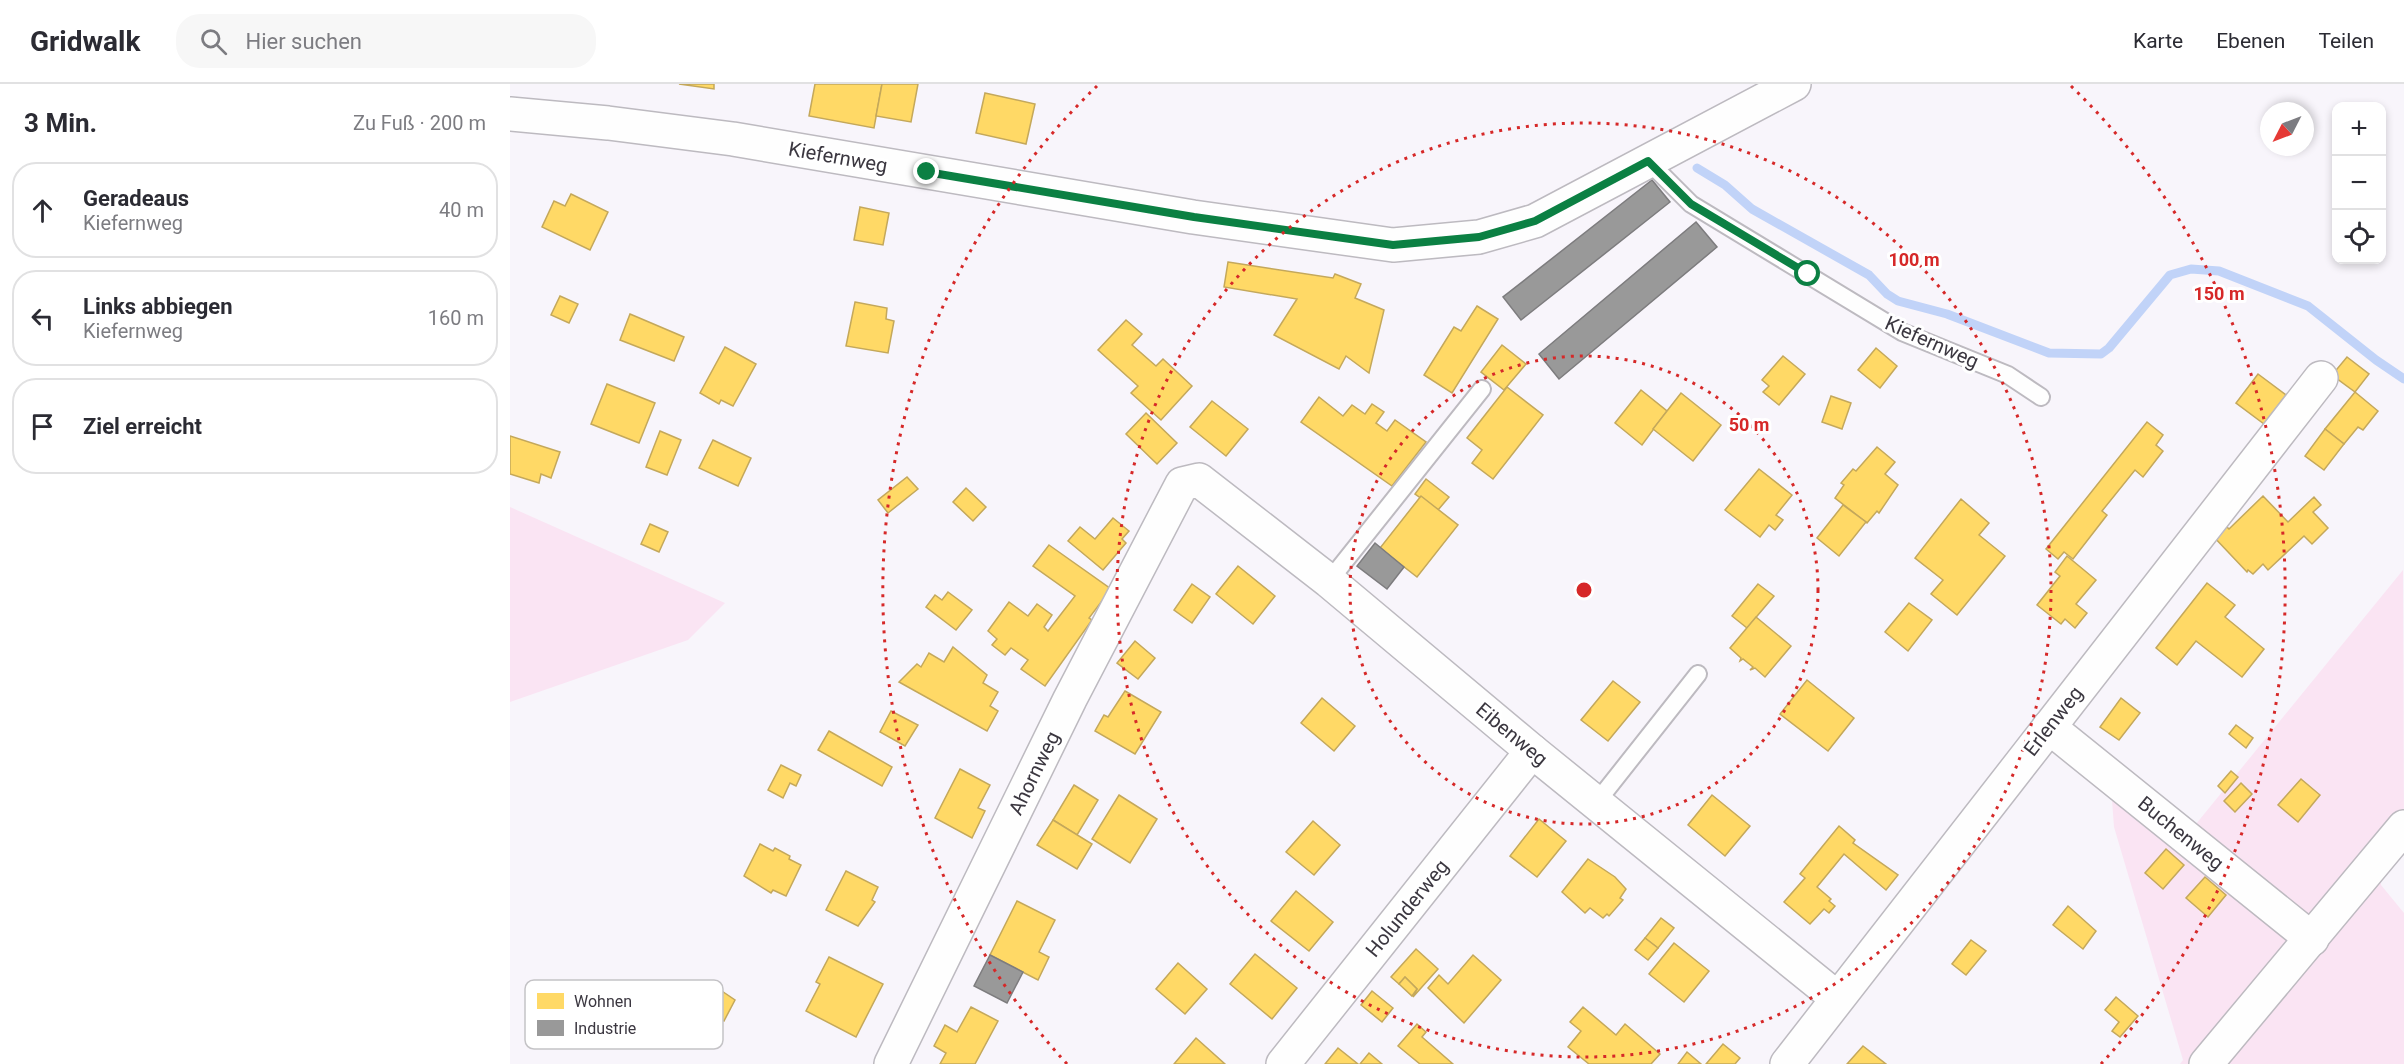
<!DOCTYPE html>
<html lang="de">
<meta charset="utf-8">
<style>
body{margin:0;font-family:Roboto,sans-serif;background:#f7f7f7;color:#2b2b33}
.controls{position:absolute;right:18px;top:18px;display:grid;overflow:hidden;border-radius:12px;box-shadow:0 3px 9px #0003}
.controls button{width:54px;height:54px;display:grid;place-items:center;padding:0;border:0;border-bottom:2px solid #e1e1e2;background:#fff;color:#2b2b33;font:30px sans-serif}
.compass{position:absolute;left:1750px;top:18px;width:54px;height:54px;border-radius:50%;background:#fff;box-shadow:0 3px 9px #0003;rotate:228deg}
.stop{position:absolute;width:18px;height:18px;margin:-14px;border:4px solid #0b8043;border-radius:50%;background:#fff}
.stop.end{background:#0b8043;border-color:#fff;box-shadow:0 2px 6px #0008}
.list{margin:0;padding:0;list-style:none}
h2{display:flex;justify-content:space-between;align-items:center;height:78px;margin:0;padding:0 24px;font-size:26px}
h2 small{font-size:20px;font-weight:400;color:#7c7c81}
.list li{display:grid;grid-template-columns:39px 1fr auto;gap:18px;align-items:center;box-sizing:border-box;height:96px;margin:0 12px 12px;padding:0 12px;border:2px solid #e1e1e2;border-radius:24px}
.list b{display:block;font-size:22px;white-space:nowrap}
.list p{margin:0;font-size:20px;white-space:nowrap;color:#7c7c81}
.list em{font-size:20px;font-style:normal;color:#7c7c81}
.icon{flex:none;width:33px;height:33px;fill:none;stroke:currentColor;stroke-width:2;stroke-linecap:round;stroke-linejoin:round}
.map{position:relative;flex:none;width:1894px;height:980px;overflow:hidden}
header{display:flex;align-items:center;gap:36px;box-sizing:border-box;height:84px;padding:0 30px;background:#fff;border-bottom:2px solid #e1e1e2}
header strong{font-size:28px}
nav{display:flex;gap:33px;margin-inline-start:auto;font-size:21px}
.search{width:420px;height:54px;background:#f7f7f7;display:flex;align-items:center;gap:15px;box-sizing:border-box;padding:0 21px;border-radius:24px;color:#7c7c81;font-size:22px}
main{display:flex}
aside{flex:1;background:#fff}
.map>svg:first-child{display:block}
</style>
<header>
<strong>Gridwalk</strong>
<div class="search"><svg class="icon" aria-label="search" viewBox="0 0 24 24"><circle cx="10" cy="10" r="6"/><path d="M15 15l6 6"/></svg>Hier suchen</div>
<nav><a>Karte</a><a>Ebenen</a><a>Teilen</a></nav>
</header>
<main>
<aside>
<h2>3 Min.<small>Zu Fuß · 200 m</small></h2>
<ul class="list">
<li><svg class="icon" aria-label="ahead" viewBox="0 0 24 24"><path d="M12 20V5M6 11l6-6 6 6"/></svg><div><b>Geradeaus</b><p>Kiefernweg</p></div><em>40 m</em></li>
<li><svg class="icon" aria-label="left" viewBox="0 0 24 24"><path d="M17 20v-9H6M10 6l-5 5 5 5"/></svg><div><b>Links abbiegen</b><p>Kiefernweg</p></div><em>160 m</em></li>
<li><svg class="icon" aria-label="arrive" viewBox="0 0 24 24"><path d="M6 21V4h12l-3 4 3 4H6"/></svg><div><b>Ziel erreicht</b></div></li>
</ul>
</aside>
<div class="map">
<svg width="1894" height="980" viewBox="0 0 1894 980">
<rect width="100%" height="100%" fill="#f8f5fb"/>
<g fill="#fae4f3">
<polygon points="0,423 215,519 178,556 0,618"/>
<polygon points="1893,486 1894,747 1868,761 1871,801 1894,829 1894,980 1670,980 1673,976 1604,743 1602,716 1652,755 1686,740"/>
</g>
<g fill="#ffd966" stroke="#c4a85b" stroke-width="1.5">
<polygon points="169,0 204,0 204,5"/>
<polygon points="305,0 372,0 364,44 299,32"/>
<polygon points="372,0 408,0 401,38 366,32"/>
<polygon points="475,9 525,20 516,60 466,49"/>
<polygon points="61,110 98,128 80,166 32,143 44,117 55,122"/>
<polygon points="350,123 379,129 373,161 344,156"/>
<polygon points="718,178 823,194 825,190 851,200 845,214 874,226 859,289 836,272 829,285 764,251 787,215 714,203"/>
<polygon points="50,212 68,220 59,239 41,231"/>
<polygon points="345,218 377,224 376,235 384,237 378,269 336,262"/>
<polygon points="967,222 988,235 942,309 914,291 944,243 951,247"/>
<polygon points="120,230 174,253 164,277 110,256"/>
<polygon points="616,236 632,250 622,261 646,282 653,275 682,302 651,336 621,309 628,302 588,266"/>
<polygon points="992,261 1016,280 994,306 971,288"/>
<polygon points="215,263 246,280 223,322 211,316 209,320 190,309"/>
<polygon points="1366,264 1387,282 1370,304 1348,286"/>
<polygon points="1273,272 1295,290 1269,321 1253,308 1259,302 1252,296"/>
<polygon points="1837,273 1859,290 1845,308 1822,291"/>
<polygon points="1748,290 1776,311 1754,340 1726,319"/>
<polygon points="97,300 145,319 129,359 81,340"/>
<polygon points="997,303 1033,331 983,395 962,379 972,366 957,354"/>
<polygon points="1131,306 1157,327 1132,361 1105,339"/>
<polygon points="1845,308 1868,327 1853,346 1848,343 1834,360 1815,345"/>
<polygon points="1171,309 1211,341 1183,377 1143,345"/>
<polygon points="1321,312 1341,319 1332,345 1312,338"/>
<polygon points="809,313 833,332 842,321 855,330 862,320 874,328 866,339 877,347 885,336 916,358 882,402 791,338"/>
<polygon points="702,317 738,345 716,372 680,343"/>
<polygon points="636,329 667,359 647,380 616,350"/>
<polygon points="1637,338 1653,351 1646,361 1653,367 1633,393 1625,386 1592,427 1597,431 1563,475 1554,468 1548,475 1536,465"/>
<polygon points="1815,345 1834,360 1814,386 1795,372"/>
<polygon points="150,347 171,356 157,391 136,383"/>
<polygon points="0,352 50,368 41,394 31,390 29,399 0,390"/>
<polygon points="203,356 241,374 228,402 189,384"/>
<polygon points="1367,363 1385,378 1375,390 1388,401 1369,429 1367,427 1357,439 1325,414 1334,401 1331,399 1343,385 1346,387"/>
<polygon points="1249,385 1282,411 1266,431 1273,436 1265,446 1259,441 1250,453 1215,426"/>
<polygon points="397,393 408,405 378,429 368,416"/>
<polygon points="916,395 939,413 928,426 905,410"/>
<polygon points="456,404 476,423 463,437 443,418"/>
<polygon points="911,412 948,441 907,493 870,464"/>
<polygon points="1753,412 1778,438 1804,413 1811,421 1803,428 1818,444 1802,460 1794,452 1758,486 1753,480 1743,490 1738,486 1737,488 1702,451 1714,440 1719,445"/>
<polygon points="1451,415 1479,439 1469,451 1495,472 1447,531 1421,510 1433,496 1405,474"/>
<polygon points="1333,421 1356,438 1329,472 1307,454"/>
<polygon points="603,434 619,447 612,455 616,459 593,486 558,457 570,443 585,455"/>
<polygon points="140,440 158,448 149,468 131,460"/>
<polygon points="539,461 601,505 579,534 582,536 535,602 511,585 518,576 501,564 495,571 482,561 487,555 478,547 499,518 518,532 527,520 542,531 534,543 538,547 565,512 523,482"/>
<polygon points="1557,472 1586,496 1566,520 1577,529 1565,544 1555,535 1551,540 1527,521 1550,492 1545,488"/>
<polygon points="728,482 765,512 743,540 706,510"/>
<polygon points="1697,499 1725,521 1715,533 1754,565 1732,593 1686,557 1667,581 1646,564"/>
<polygon points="682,500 700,513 682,539 664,526"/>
<polygon points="1248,500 1264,512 1237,544 1222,532"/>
<polygon points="438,508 462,526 446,546 416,523 425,511 432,516"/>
<polygon points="1399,519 1422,536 1398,567 1375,548"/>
<polygon points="1246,533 1281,562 1255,593 1245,584 1240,586 1243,583 1233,575 1230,577 1231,574 1220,564"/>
<polygon points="625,557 645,574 628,595 607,579"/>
<polygon points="443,563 477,591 473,599 488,608 480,622 488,627 477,647 389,598 407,580 411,583 419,569 434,578"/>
<polygon points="1297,596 1344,634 1318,667 1270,630"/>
<polygon points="1103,597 1130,618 1098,657 1071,636"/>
<polygon points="615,607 651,628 625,670 585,647 594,631 598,633"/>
<polygon points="812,614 845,642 824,667 791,639"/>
<polygon points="1611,614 1630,629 1609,656 1590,643"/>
<polygon points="381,627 408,641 395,662 370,648"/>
<polygon points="1726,641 1743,654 1736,664 1719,650"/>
<polygon points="319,647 382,683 372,702 308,666"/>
<polygon points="271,681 291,691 286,702 280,699 273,714 258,706"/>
<polygon points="450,685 480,701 468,724 475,727 462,754 425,734"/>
<polygon points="1721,687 1728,693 1715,709 1708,702"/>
<polygon points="1791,695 1810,711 1788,738 1768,721"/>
<polygon points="1731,699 1742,710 1725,728 1714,717"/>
<polygon points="564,701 588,716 567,751 543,736"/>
<polygon points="609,711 647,735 620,779 582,755"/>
<polygon points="1202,711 1240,742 1215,772 1178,741"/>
<polygon points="1029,735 1056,757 1027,793 1000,772"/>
<polygon points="543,736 582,760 567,785 527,761"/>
<polygon points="803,737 830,761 804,791 776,768"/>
<polygon points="1329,742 1345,756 1343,759 1388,791 1376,806 1334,770 1307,803 1321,815 1319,817 1325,822 1319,829 1314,825 1300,840 1274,818 1295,794 1290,790"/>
<polygon points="250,760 263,767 265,764 280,772 279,775 291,781 276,812 263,806 261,809 234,792"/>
<polygon points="1656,765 1674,781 1653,805 1635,789"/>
<polygon points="1078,775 1105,793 1116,805 1110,814 1113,816 1099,832 1097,830 1093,834 1080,824 1075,829 1052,808"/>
<polygon points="336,787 368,803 362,816 365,818 348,842 316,826"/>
<polygon points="1695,793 1716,811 1698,833 1676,814"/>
<polygon points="786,807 823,838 799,867 761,837"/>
<polygon points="507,817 545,836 529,868 539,873 528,896 480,871"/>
<polygon points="1558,822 1586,847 1573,865 1543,841"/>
<polygon points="1151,834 1164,844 1148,864 1135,854"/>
<polygon points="1135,854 1148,864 1138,876 1125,866"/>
<polygon points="1461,856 1476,867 1456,891 1442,880"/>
<polygon points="1164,859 1199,887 1174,918 1139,890"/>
<polygon points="906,865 928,885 903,913 907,905 895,893 889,900 881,893"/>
<polygon points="745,870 787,904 762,935 720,900"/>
<polygon points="963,871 991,896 954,939 918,904 929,891 938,900"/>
<polygon points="319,873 373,900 346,953 296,927 310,900 306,898"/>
<polygon points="668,879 697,905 675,930 646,905"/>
<polygon points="895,893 907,905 902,912 889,900"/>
<polygon points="200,899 225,916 214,937 187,924"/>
<polygon points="862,907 883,924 872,938 851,921"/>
<polygon points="1606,913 1628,932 1610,953 1602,947 1609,938 1595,926"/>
<polygon points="461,923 488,937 465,980 430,980 436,969 424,962 435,941 447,948"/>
<polygon points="1073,923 1106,951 1115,940 1150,970 1141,980 1079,980 1058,963 1071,947 1060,938"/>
<polygon points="907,940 916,948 912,953 943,980 910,980 888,962"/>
<polygon points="686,954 715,980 664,980"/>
<polygon points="1213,960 1230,974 1225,980 1196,980"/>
<polygon points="1353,962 1376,980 1337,980"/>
<polygon points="828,964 848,980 815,980"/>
<polygon points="1177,968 1191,980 1168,980"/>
<polygon points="859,969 872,980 850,980"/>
</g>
<g fill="#999" stroke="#7d7c7e" stroke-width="1.5">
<polygon points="1142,96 1160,118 1011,236 993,213"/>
<polygon points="1186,138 1207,163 1049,295 1029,270"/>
<polygon points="865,459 894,483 877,505 847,482"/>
<polygon points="480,871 513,888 497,919 464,902"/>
</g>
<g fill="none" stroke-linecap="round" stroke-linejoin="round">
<polyline stroke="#c1d3f8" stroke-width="9" points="1187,84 1215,101 1242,125 1359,191 1377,210 1388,217 1437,230 1539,269 1591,270 1599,264 1660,191 1681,185 1709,187 1798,222 1866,276 1894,295"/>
<g stroke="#bdbac0" stroke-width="20">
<g id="service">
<polyline points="1138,77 1181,120 1392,248 1498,291 1531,313"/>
<polyline points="819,497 972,305"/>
<polyline points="1086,719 1188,590"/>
</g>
</g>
<g stroke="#bdbac0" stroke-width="36">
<g id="minor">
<polyline points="0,30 98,39 223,55 683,133 883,161 969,153 1025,137 1284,0"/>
<polyline points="1539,643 1802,855"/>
<polyline points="381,980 560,615 672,400 689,396 819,497 1022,667 1327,914"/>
<polyline points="773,980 1022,667"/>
<polyline points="1277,980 1811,294"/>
<polyline points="1696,980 1894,743"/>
</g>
</g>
<use href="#service" stroke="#fefefe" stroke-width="16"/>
<use href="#minor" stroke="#fefefe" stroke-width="33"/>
</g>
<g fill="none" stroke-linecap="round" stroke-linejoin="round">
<polyline stroke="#0b8043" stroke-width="8" points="417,88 684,133 883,161 969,153 1025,137 1138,77 1181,120 1298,190"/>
</g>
<g fill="none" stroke="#d62828" stroke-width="3" stroke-dasharray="3 6">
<circle cx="1074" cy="506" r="234"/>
<circle cx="1074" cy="506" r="467"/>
<path d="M557 980A701 701 0 0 1 587 2M1561 2A701 701 0 0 1 1591 980"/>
</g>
<g text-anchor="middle" stroke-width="6" stroke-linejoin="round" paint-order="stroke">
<g font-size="20" fill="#3b3740" stroke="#fff">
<text transform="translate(328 73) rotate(10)" y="7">Kiefernweg</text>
<text transform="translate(1422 258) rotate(24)" y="7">Kiefernweg</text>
<text transform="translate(1543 637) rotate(-52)" y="7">Erlenweg</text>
<text transform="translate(1002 650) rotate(40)" y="7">Eibenweg</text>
<text transform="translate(524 689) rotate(-64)" y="7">Ahornweg</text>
<text transform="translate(1671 749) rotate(39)" y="7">Buchenweg</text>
<text transform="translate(897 824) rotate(-51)" y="7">Holunderweg</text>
</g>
</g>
<rect x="15" y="896" width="198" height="69" rx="9" fill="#fff" stroke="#c4c3c6" stroke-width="1.5"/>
<rect x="27" y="909" width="27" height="16" fill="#ffd966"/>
<rect x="27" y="936" width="27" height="16" fill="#999"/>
<g font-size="16" fill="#3b3740">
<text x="64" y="923">Wohnen</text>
<text x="64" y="950">Industrie</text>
</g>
<circle cx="1074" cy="506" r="9" fill="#d62828" stroke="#fff" stroke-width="3"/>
<g font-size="18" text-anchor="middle" font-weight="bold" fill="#d62828" stroke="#fff" stroke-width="6" stroke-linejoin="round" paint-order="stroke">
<text x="1404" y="182">100 m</text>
<text x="1709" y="216">150 m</text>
<text x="1239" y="347">50 m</text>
</g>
</svg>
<div class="controls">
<button>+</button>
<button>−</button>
<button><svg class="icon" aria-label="locate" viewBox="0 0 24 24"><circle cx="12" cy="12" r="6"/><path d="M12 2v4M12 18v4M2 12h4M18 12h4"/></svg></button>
</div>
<svg class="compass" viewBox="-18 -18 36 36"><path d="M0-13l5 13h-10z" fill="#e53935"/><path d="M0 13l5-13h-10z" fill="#7c7c81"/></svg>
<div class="stop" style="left:1298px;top:190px"></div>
<div class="stop end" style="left:417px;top:88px"></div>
</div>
</main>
